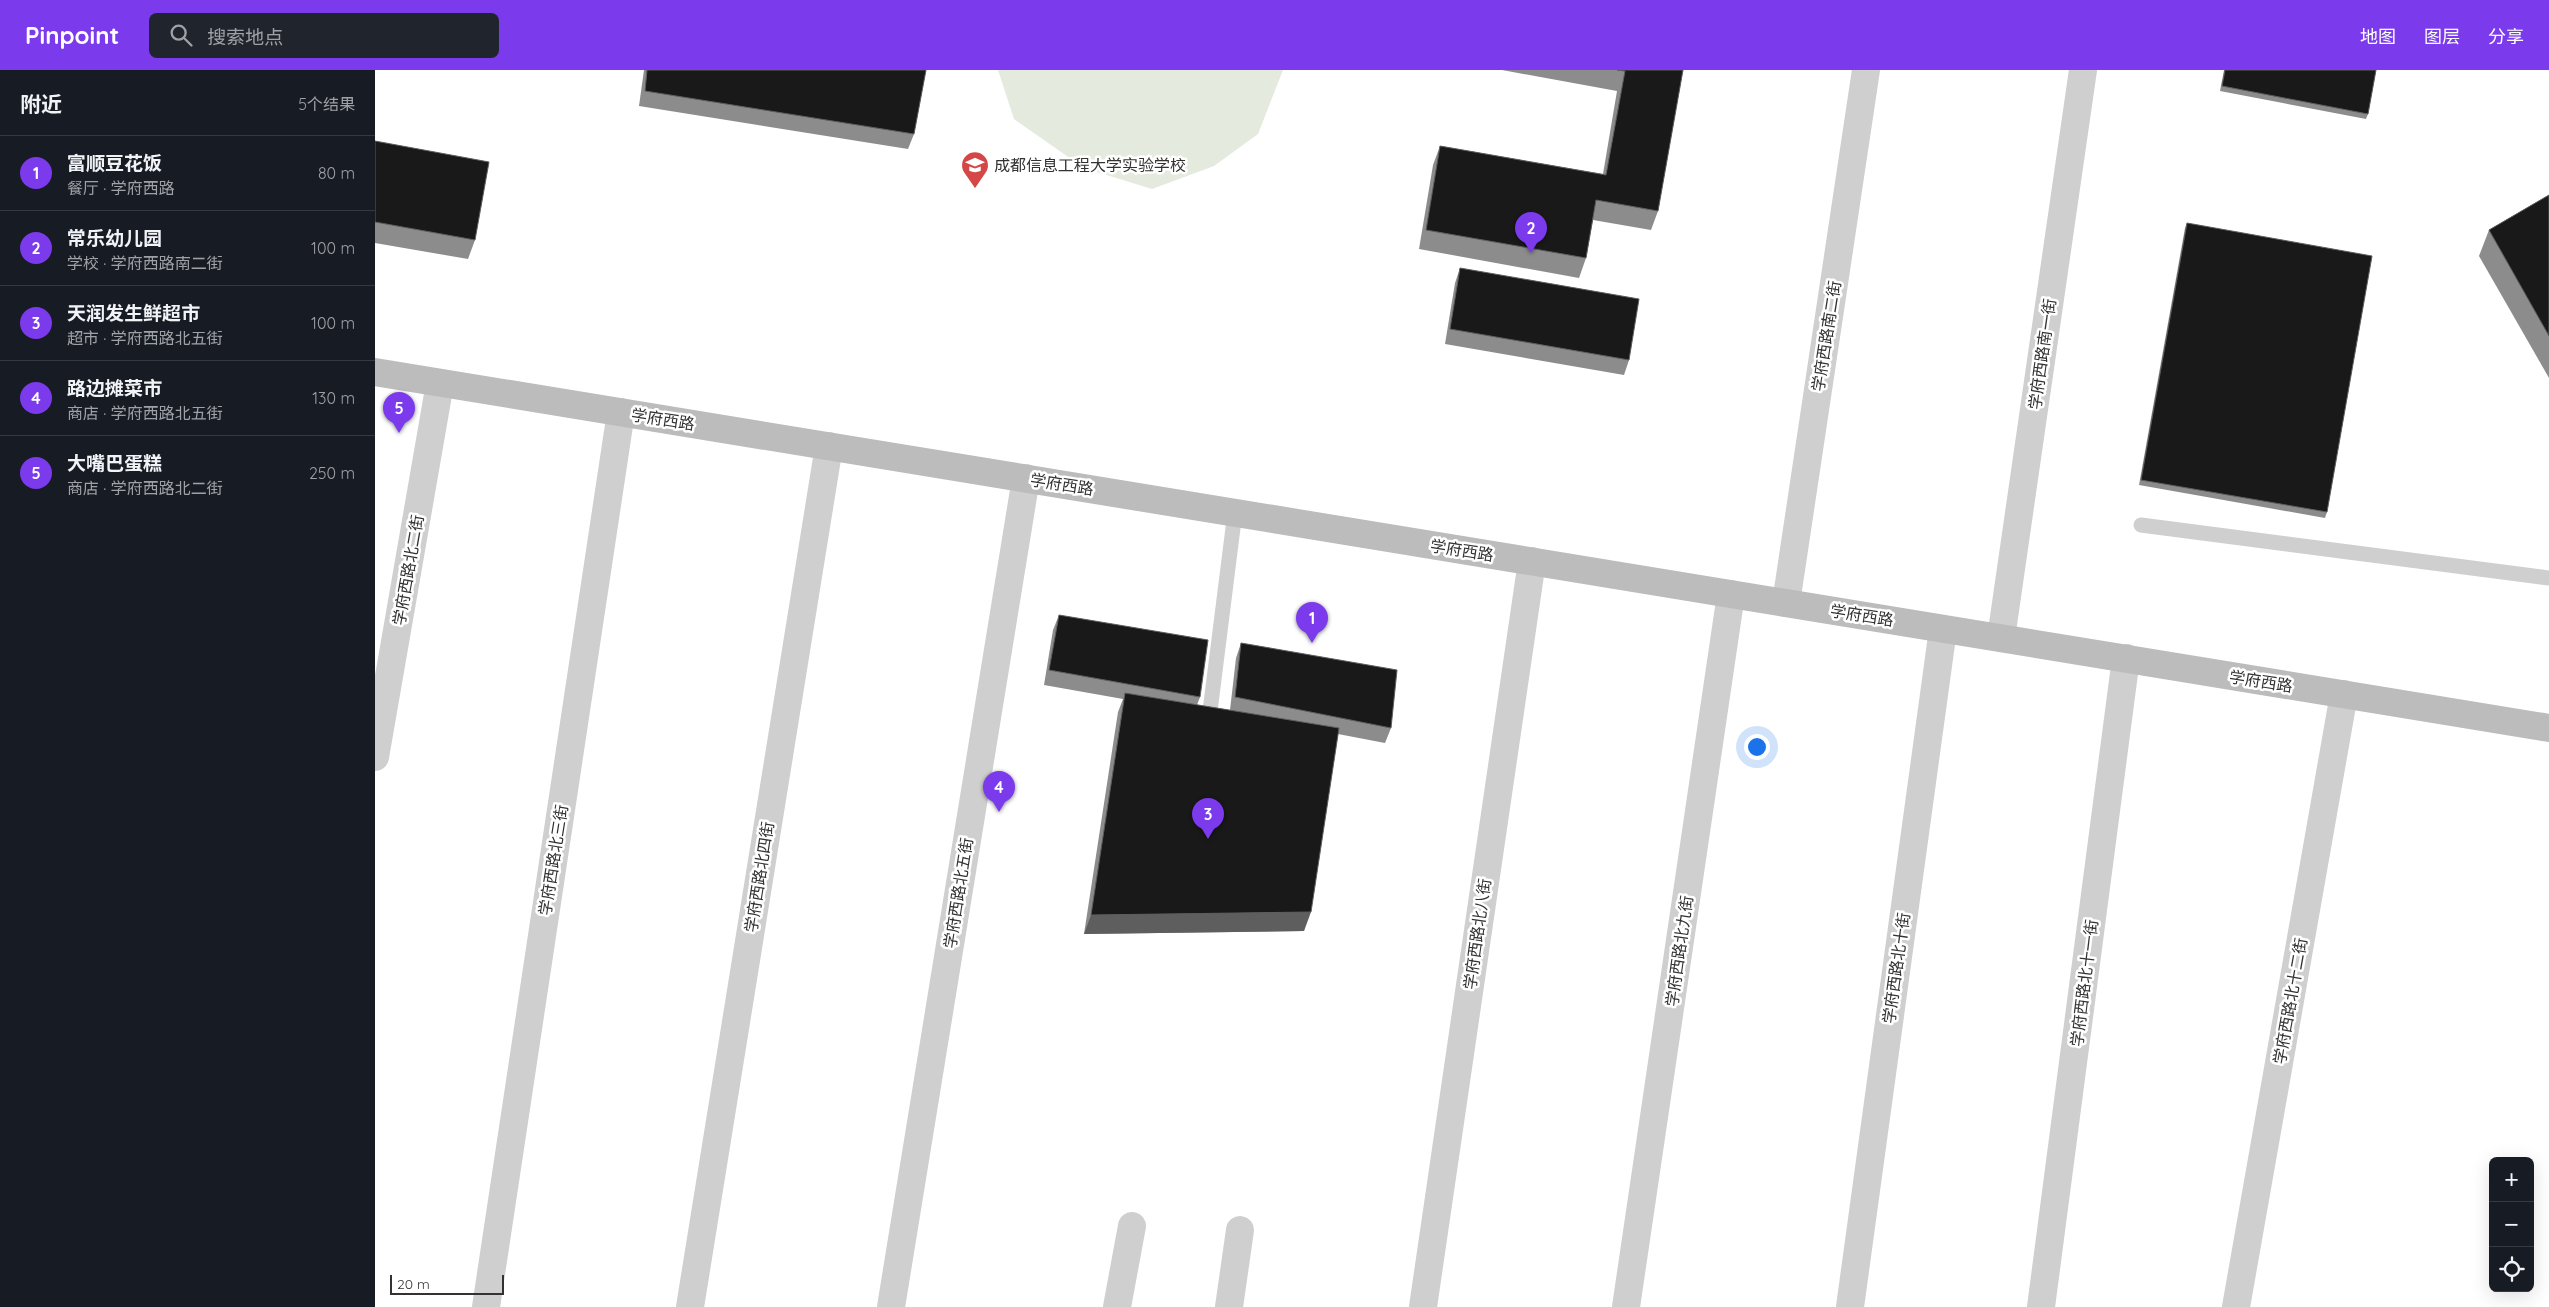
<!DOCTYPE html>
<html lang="zh">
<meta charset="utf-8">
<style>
body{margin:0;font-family:Quicksand,"Noto Sans SC",sans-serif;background:#20242c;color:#f1f3f6}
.controls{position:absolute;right:15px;bottom:15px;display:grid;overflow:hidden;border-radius:8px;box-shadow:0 5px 20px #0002}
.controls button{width:45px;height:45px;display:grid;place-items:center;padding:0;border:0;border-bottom:1px solid #363941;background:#171b24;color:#f1f3f6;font:25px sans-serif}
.scale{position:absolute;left:15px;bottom:12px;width:114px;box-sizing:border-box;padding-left:5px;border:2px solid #323232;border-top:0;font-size:14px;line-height:18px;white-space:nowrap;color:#323232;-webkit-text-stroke:4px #fff;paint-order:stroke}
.you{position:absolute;left:1381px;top:676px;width:18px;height:18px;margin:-12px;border:4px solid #fff;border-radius:50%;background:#1a73e8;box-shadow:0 0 0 8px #1a73e833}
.badge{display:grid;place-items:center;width:32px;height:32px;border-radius:50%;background:#7c3aed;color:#fff;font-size:16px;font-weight:700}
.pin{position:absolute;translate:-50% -41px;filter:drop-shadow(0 1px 2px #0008)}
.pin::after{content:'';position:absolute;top:26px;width:18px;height:15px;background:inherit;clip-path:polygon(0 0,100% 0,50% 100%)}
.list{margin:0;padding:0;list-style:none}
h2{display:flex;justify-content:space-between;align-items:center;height:65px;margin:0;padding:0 20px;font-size:21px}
h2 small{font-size:16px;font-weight:400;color:#9ea1a6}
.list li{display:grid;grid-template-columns:32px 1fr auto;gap:15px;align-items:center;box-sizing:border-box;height:75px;padding:0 20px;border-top:1px solid #363941}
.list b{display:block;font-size:19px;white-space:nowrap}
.list p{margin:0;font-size:16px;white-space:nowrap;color:#9ea1a6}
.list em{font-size:16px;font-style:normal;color:#9ea1a6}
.icon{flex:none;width:28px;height:28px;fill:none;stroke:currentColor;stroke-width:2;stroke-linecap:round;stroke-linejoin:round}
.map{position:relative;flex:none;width:2174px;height:1237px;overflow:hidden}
header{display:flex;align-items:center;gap:30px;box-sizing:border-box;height:70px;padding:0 25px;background:#7c3aed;color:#fff}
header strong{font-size:24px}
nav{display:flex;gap:28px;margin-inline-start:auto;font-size:18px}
.search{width:350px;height:45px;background:#20242c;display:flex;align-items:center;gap:12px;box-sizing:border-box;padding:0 18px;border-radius:8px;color:#9ea1a6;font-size:19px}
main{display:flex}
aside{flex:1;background:#171b24}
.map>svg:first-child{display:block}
</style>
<header>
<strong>Pinpoint</strong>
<div class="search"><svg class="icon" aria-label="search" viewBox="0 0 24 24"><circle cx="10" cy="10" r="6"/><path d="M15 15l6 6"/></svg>搜索地点</div>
<nav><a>地图</a><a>图层</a><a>分享</a></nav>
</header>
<main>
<aside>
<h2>附近<small>5个结果</small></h2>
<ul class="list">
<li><span class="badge">1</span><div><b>富顺豆花饭</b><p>餐厅 · 学府西路</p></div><em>80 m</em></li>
<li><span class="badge">2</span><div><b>常乐幼儿园</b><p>学校 · 学府西路南二街</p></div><em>100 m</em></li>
<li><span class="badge">3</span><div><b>天润发生鲜超市</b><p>超市 · 学府西路北五街</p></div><em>100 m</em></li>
<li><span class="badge">4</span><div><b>路边摊菜市</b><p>商店 · 学府西路北五街</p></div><em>130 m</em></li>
<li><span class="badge">5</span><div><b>大嘴巴蛋糕</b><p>商店 · 学府西路北二街</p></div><em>250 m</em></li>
</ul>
</aside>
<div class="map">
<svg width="2174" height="1237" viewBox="0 0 2174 1237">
<rect width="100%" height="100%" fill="#fff"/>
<polygon fill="#e4eade" points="623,0 908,0 883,64 839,96 777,119 709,98 639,49"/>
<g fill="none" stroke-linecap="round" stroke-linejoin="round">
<g stroke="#cfcfcf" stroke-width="15">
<polyline points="1766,455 2174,508"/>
<polyline points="833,657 860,442"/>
</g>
<g stroke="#cfcfcf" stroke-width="28">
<polyline points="1411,533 1491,0"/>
<polyline points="1626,568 1708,0"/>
<polyline points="0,687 65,313"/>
<polyline points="111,1237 246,342"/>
<polyline points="315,1237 454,376"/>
<polyline points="516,1237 651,408"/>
<polyline points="742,1237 757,1156"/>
<polyline points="854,1237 865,1160"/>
<polyline points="1048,1237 1157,491"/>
<polyline points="1251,1237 1356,524"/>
<polyline points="1475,1237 1568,559"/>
<polyline points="1666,1237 1751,588"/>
<polyline points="1861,1237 1969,624"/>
</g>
<polyline stroke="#bcbcbc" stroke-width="28" points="0,302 2174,658"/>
</g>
<g fill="#8c8c8c">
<polygon points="269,0 551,0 539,64 533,79 264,36"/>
<polygon points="1127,0 1308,0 1283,141 1276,160 1218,150 1211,188 1204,208 1044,179 1058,95 1065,76 1228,104 1242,21"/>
<polygon points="1849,0 2001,0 1993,44 1991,49 1845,21"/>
<polygon points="0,71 100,170 93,189 0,173"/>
<polygon points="2174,125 2174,308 2104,186 2114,160"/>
<polygon points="1812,153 1952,442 1950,448 1764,415 1810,158"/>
<polygon points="1085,198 1254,290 1249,305 1070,274 1080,213"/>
<polygon points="684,545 825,627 822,635 855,640 861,588 866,573 1016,658 1010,673 963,664 929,861 709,864 743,642 748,629 669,615 678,560"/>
</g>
<polygon fill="#5e5e5e" points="936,842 929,861 709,864 716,845"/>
<g fill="#191919" stroke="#5e5e5e">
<polygon points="272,0 551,0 539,64 270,21"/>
<polygon points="1242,0 1308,0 1283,141 1221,130 1211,188 1051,160 1065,76 1231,105 1250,1"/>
<polygon points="1850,0 2001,0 1993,44 1847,16"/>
<polygon points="0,71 114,92 100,170 0,152"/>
<polygon points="2174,125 2174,266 2114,160"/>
<polygon points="1812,153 1997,186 1952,442 1766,410"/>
<polygon points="1085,198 1264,229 1254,290 1075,259"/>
<polygon points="684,545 833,570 825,627 674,600"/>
<polygon points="866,573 1022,600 1016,658 860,627"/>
<polygon points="750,623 964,658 936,842 716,845"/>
</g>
<defs>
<g id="school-pin" transform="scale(1.4375)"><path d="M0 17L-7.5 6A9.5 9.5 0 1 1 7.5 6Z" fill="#d54747" stroke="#fff"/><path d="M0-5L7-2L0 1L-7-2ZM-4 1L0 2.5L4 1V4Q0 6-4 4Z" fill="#fff"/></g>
</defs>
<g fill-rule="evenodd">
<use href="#school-pin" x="600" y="95"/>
</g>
<g text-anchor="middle" stroke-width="5" stroke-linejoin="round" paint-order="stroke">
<g font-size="16" fill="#323232" stroke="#fff" text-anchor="start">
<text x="619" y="101">成都信息工程大学实验学校</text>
</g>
<g font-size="16" fill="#323232" stroke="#fff">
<text transform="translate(1451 266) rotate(-81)" y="6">学府西路南二街</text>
<text transform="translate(1667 284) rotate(-82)" y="6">学府西路南一街</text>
<text transform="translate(288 349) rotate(9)" y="6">学府西路</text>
<text transform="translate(687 414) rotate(9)" y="6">学府西路</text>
<text transform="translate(1087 480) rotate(9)" y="6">学府西路</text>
<text transform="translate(33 500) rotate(-80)" y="6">学府西路北二街</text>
<text transform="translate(1487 545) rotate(9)" y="6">学府西路</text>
<text transform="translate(1886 611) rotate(9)" y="6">学府西路</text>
<text transform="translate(178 790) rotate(-81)" y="6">学府西路北三街</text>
<text transform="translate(384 807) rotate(-81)" y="6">学府西路北四街</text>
<text transform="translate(583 823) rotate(-81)" y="6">学府西路北五街</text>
<text transform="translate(1102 864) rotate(-82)" y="6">学府西路北八街</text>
<text transform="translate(1304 881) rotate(-82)" y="6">学府西路北九街</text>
<text transform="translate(1521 898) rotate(-82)" y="6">学府西路北十街</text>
<text transform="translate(1709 913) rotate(-83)" y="6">学府西路北十一街</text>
<text transform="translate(1915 931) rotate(-80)" y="6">学府西路北十二街</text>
</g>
</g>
</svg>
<div class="controls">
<button>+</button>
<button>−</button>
<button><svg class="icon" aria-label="locate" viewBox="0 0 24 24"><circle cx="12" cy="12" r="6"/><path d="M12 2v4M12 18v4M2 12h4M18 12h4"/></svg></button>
</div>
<div class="scale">20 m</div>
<div class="you"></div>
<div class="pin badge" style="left:937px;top:573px">1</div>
<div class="pin badge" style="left:1156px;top:183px">2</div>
<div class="pin badge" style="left:833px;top:769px">3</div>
<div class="pin badge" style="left:624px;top:742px">4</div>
<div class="pin badge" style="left:24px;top:363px">5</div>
</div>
</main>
